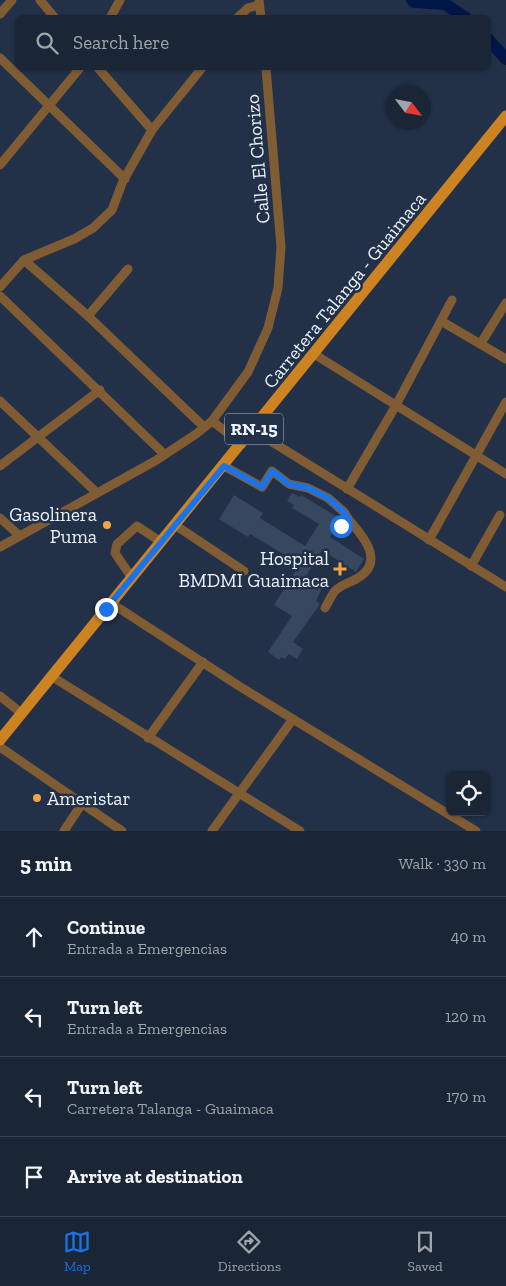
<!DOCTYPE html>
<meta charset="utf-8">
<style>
body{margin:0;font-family:"Zilla Slab",serif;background:#232d3e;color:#f1f3f6}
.controls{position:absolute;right:15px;bottom:15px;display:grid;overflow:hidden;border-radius:8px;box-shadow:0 1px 4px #0004}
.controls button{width:45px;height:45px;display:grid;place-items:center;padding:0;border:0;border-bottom:1px solid #384251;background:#1a2536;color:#f1f3f6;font:25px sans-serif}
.compass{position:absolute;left:386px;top:85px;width:45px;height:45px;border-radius:50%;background:#1a2536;box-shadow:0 1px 4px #0004;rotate:122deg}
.stop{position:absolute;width:15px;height:15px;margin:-11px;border:4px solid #1a73e8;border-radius:50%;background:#fff}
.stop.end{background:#1a73e8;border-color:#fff;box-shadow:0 1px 5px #0008}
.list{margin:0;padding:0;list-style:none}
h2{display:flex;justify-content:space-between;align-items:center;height:65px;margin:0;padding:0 20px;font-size:21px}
h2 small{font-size:16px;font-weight:400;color:#9fa5ad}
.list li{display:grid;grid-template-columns:32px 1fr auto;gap:15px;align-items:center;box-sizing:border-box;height:80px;padding:0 20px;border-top:1px solid #384251}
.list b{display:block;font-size:19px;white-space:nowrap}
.list p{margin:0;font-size:16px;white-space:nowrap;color:#9fa5ad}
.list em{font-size:16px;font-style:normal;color:#9fa5ad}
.icon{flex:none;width:28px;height:28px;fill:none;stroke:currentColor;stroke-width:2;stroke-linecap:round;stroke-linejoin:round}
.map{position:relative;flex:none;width:506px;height:831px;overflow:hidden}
.search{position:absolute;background:#1a2536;box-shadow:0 1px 4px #0004;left:15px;right:15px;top:15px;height:55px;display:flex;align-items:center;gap:12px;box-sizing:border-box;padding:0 18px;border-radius:8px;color:#9fa5ad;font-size:19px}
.sheet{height:385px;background:#1a2536}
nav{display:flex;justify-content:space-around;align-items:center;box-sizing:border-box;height:70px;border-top:1px solid #384251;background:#1a2536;font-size:14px;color:#9fa5ad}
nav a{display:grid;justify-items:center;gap:2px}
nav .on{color:#1a73e8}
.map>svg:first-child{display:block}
</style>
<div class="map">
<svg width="506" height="831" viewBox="0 0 506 831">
<rect width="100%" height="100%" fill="#223148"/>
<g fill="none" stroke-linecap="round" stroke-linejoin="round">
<g stroke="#001649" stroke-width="12">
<polyline points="412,0 414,2 445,4 466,18"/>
<polyline points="488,39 506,59"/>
</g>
</g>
<polygon fill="#384760" points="292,493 300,497 301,495 341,519 333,522 334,530 330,537 364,559 356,572 322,550 306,576 323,586 316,601 320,604 293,642 303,649 297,659 289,654 285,659 281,657 279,660 268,652 292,616 274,605 300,564 250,534 248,537 219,519 234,495 263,513 260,518 305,546 319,524 292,508 294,505 287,501"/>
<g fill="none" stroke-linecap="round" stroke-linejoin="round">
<g stroke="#805c34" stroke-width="9">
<polyline points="40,0 55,18"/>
<polyline points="259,0 261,18"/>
<polyline points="0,14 12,0"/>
<polyline points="110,18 120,0"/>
<polyline points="237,18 248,8 259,5"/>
<polyline points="0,58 125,179"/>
<polyline points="98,68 152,130"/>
<polyline points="0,165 80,68"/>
<polyline points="24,260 88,316"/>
<polyline points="128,269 88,316 204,427"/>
<polyline points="0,287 24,260 74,239 93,228 112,210 123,181 152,130 202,68"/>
<polyline points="0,296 164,454"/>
<polyline points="441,321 506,359"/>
<polyline points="481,343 506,303"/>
<polyline points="314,354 506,474"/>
<polyline points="0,401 97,493"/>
<polyline points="212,421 242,444"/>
<polyline points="253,430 506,587"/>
<polyline points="0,466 100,390"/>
<polyline points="224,466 262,487 272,471 289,484 308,488 328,498 344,512 349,520 344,528 338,525"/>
<polyline points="347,489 395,407 452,300"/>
<polyline points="0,518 20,536"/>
<polyline points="175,525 244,571"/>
<polyline points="429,540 506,402"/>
<polyline points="0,547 155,461 196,434 212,421 248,372 268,328 278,288 281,247 266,68"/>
<polyline points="471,566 500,515"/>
<polyline points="132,578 115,553 117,544 137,526 161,542"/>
<polyline points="111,603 239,686 476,831"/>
<path d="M325 608C328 603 331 596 335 591 340 585 349 583 356 579 386 563 364 537 349 520"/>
<polyline points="51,676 300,831"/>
<polyline points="0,696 20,712"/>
<polyline points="148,738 203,662"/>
<polyline points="0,747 122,831"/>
<polyline points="64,831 83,802"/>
<polyline points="212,831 293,719"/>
</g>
<polyline stroke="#cd8322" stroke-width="11" points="0,740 506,116"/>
</g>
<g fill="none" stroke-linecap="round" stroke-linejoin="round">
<polyline stroke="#1a73e8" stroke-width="6" points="106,609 224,466 262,487 272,471 289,484 308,488 328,498 344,512 349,520 344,528 341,526"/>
</g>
<g fill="#f4a444" stroke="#223148" stroke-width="2">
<circle cx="107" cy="525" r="5"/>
<path d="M337.5 561.5h5v5h5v5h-5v5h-5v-5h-5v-5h5z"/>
<circle cx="37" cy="798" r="5"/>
</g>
<g text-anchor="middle" stroke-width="5" stroke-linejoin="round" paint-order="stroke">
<rect fill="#223148" stroke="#b0b9c6" stroke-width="1" x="225" y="413.5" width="58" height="31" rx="4"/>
<g font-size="18" font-weight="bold" fill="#edf3fc">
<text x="254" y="435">RN-15</text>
</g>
<g font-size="19" fill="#edf3fc" stroke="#223148">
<text transform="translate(257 159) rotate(-95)" y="7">Calle El Chorizo</text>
<text transform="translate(344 290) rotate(-51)" y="7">Carretera Talanga - Guaimaca</text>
</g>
<g font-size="19" fill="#edf3fc" stroke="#223148" text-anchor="end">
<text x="97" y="521">Gasolinera<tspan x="97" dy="22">Puma</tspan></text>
<text x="329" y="565">Hospital<tspan x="329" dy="22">BMDMI Guaimaca</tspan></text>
<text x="47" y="805" text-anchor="start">Ameristar</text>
</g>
</g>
</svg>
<div class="controls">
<button><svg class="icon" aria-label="locate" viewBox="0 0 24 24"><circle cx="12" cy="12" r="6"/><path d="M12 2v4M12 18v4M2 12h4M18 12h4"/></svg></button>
</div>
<svg class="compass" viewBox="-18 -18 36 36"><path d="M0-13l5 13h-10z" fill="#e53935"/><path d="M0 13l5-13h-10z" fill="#9fa5ad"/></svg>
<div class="stop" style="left:341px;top:526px"></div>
<div class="stop end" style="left:106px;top:609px"></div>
<div class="search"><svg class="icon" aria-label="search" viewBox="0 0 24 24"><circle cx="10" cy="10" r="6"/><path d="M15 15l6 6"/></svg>Search here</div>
</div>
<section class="sheet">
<h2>5 min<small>Walk · 330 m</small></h2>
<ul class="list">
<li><svg class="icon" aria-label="ahead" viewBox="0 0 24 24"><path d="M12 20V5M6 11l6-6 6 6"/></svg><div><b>Continue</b><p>Entrada a Emergencias</p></div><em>40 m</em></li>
<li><svg class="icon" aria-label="left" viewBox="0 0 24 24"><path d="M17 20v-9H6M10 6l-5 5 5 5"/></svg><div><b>Turn left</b><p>Entrada a Emergencias</p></div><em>120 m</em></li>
<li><svg class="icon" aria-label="left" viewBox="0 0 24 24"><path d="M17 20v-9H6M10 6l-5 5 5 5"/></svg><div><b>Turn left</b><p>Carretera Talanga - Guaimaca</p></div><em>170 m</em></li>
<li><svg class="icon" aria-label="arrive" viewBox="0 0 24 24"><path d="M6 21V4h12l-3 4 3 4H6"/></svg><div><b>Arrive at destination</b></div></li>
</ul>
</section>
<nav>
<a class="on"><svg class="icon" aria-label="map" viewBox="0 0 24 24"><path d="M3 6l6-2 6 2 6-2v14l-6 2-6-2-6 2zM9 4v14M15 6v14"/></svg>Map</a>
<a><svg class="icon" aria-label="directions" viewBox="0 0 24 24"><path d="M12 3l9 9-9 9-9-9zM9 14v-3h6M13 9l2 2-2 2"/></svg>Directions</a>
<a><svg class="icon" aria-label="saved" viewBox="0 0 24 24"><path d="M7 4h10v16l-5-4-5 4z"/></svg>Saved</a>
</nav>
